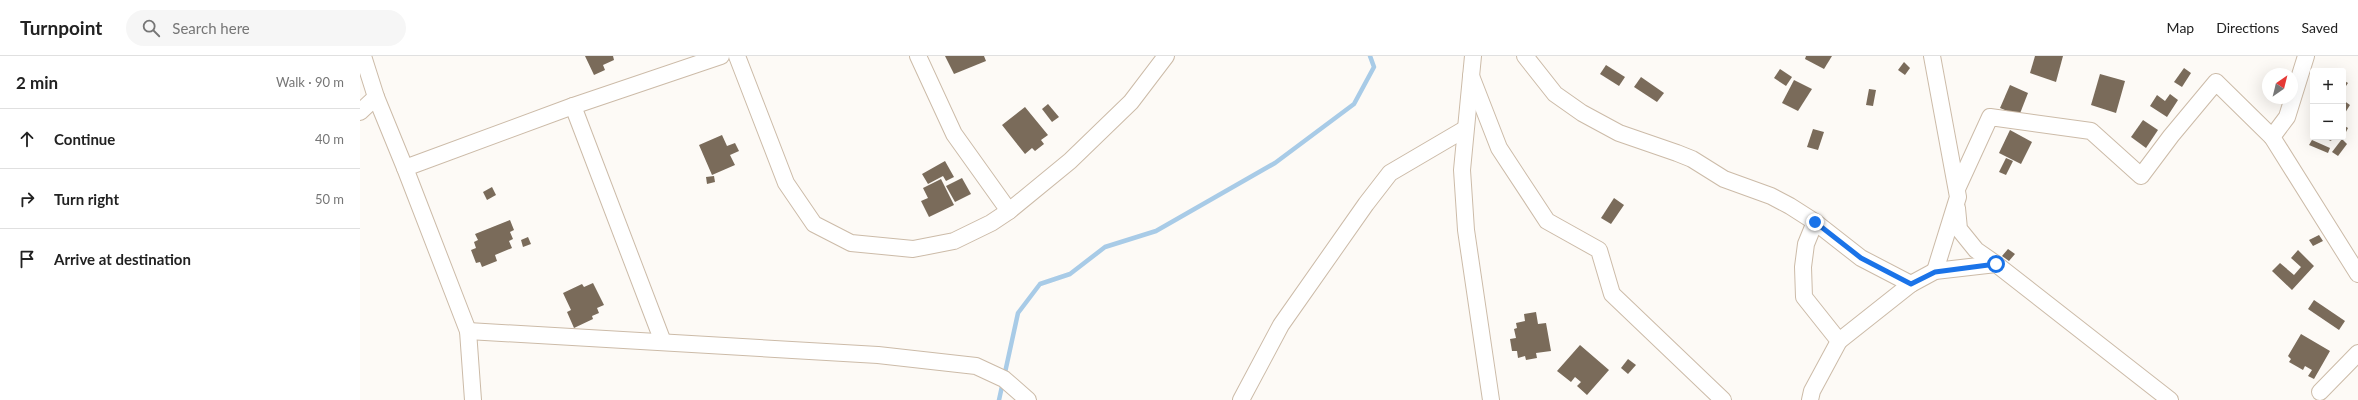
<!DOCTYPE html>
<meta charset="utf-8">
<style>
body{margin:0;font-family:Lato,sans-serif;background:#f6f6f6;color:#222}
.controls{position:absolute;right:12px;top:12px;display:grid;overflow:hidden;border-radius:4px;box-shadow:0 4px 16px #0002}
.controls button{width:36px;height:36px;display:grid;place-items:center;padding:0;border:0;border-bottom:1px solid #e0e0e0;background:#fff;color:#222;font:20px sans-serif}
.compass{position:absolute;left:1902px;top:12px;width:36px;height:36px;border-radius:50%;background:#fff;box-shadow:0 4px 16px #0002;rotate:35deg}
.stop{position:absolute;width:12px;height:12px;margin:-9px;border:3px solid #1a73e8;border-radius:50%;background:#fff}
.stop.end{background:#1a73e8;border-color:#fff;box-shadow:0 1px 4px #0008}
.list{margin:0;padding:0;list-style:none}
h2{display:flex;justify-content:space-between;align-items:center;height:52px;margin:0;padding:0 16px;font-size:17px}
h2 small{font-size:13px;font-weight:400;color:#767676}
.list li{display:grid;grid-template-columns:26px 1fr auto;gap:12px;align-items:center;box-sizing:border-box;height:60px;padding:0 16px;border-top:1px solid #e0e0e0}
.list b{display:block;font-size:15px;white-space:nowrap}
.list em{font-size:13px;font-style:normal;color:#767676}
.icon{flex:none;width:22px;height:22px;fill:none;stroke:currentColor;stroke-width:2;stroke-linecap:round;stroke-linejoin:round}
.map{position:relative;flex:none;width:1998px;height:344px;overflow:hidden}
header{display:flex;align-items:center;gap:24px;box-sizing:border-box;height:56px;padding:0 20px;background:#fff;border-bottom:1px solid #e0e0e0}
header strong{font-size:19px}
nav{display:flex;gap:22px;margin-inline-start:auto;font-size:14px}
.search{width:280px;height:36px;background:#f6f6f6;display:flex;align-items:center;gap:10px;box-sizing:border-box;padding:0 14px;border-radius:22px;color:#767676;font-size:15px}
main{display:flex}
aside{flex:1;background:#fff}
.map>svg:first-child{display:block}
</style>
<header>
<strong>Turnpoint</strong>
<div class="search"><svg class="icon" aria-label="search" viewBox="0 0 24 24"><circle cx="10" cy="10" r="6"/><path d="M15 15l6 6"/></svg>Search here</div>
<nav><a>Map</a><a>Directions</a><a>Saved</a></nav>
</header>
<main>
<aside>
<h2>2 min<small>Walk · 90 m</small></h2>
<ul class="list">
<li><svg class="icon" aria-label="ahead" viewBox="0 0 24 24"><path d="M12 20V5M6 11l6-6 6 6"/></svg><div><b>Continue</b></div><em>40 m</em></li>
<li><svg class="icon" aria-label="right" viewBox="0 0 24 24"><path d="M7 20v-9h11M14 6l5 5-5 5"/></svg><div><b>Turn right</b></div><em>50 m</em></li>
<li><svg class="icon" aria-label="arrive" viewBox="0 0 24 24"><path d="M6 21V4h12l-3 4 3 4H6"/></svg><div><b>Arrive at destination</b></div></li>
</ul>
</aside>
<div class="map">
<svg width="1998" height="344" viewBox="0 0 1998 344">
<rect width="100%" height="100%" fill="#fdfaf6"/>
<g fill="none" stroke-linecap="round" stroke-linejoin="round">
<polyline stroke="#a8cbe7" stroke-width="4.5" points="639,344 658,257 680,228 710,218 745,191 796,175 915,107 994,48 1014,11 1010,0"/>
</g>
<g fill="#7a6b5a">
<polygon points="225,0 253,0 254,4 243,9 245,14 234,19"/>
<polygon points="585,0 624,0 626,5 594,18"/>
<polygon points="1446,0 1472,0 1464,13 1445,3"/>
<polygon points="1675,0 1703,0 1696,26 1670,17"/>
<polygon points="1544,6 1550,12 1545,19 1538,14"/>
<polygon points="1246,9 1265,21 1259,30 1240,18"/>
<polygon points="1824,12 1831,17 1822,31 1814,26"/>
<polygon points="1420,13 1432,21 1426,30 1414,22"/>
<polygon points="1740,18 1765,25 1756,57 1731,49"/>
<polygon points="1281,21 1304,37 1297,46 1274,31"/>
<polygon points="1434,24 1452,33 1438,55 1422,47"/>
<polygon points="1983,24 1988,27 1984,33 1983,33"/>
<polygon points="1650,29 1668,37 1659,60 1640,52"/>
<polygon points="1509,33 1516,34 1513,50 1506,49"/>
<polygon points="1810,38 1818,44 1807,61 1790,50 1797,39 1805,45"/>
<polygon points="1983,44 1990,49 1985,57 1983,56"/>
<polygon points="688,48 699,61 692,66 682,53"/>
<polygon points="665,51 688,79 681,84 684,88 675,95 672,92 665,98 642,69"/>
<polygon points="1783,64 1798,74 1786,92 1771,81"/>
<polygon points="1983,69 1988,72 1985,78 1983,77"/>
<polygon points="1453,73 1464,76 1458,94 1447,91"/>
<polygon points="1650,74 1672,86 1661,108 1639,97"/>
<polygon points="362,79 367,90 375,87 379,95 370,99 375,109 352,119 339,89"/>
<polygon points="1961,81 1973,81 1971,85"/>
<polygon points="1982,83 1987,88 1978,100 1972,96"/>
<polygon points="1952,84 1970,92 1968,97 1949,89"/>
<polygon points="1646,102 1653,105 1646,119 1639,116"/>
<polygon points="585,105 594,121 586,125 583,120 568,128 562,118"/>
<polygon points="354,120 355,126 347,128 346,121"/>
<polygon points="602,122 611,138 595,146 586,130"/>
<polygon points="581,123 594,149 569,161 561,145 568,142 563,132"/>
<polygon points="132,131 136,139 127,144 123,136"/>
<polygon points="1254,142 1264,149 1251,168 1241,162"/>
<polygon points="150,164 154,174 150,176 153,183 149,185 152,192 135,199 137,205 122,211 120,206 116,207 111,194 116,192 114,186 118,184 115,178"/>
<polygon points="1959,179 1963,185 1953,190 1949,184"/>
<polygon points="168,181 171,188 163,191 161,184"/>
<polygon points="1648,193 1655,198 1649,205 1642,200"/>
<polygon points="1938,194 1954,210 1932,234 1912,215 1920,207 1934,219 1941,211 1931,202"/>
<polygon points="233,227 244,249 237,252 239,257 232,260 233,263 214,272 207,256 211,254 203,237 222,228 224,231"/>
<polygon points="1954,244 1985,265 1979,274 1948,253"/>
<polygon points="1176,256 1178,268 1186,267 1191,295 1176,297 1177,302 1166,304 1165,300 1158,302 1157,295 1152,295 1150,283 1156,282 1154,273 1157,272 1156,267 1165,265 1164,258"/>
<polygon points="1941,278 1970,295 1954,323 1948,320 1952,314 1945,310 1943,314 1929,306 1931,303 1928,300"/>
<polygon points="1220,289 1249,314 1227,339 1217,330 1221,326 1215,321 1211,326 1197,315"/>
<polygon points="1268,303 1276,309 1268,318 1261,312"/>
</g>
<g fill="none" stroke-linecap="round" stroke-linejoin="round">
<g stroke="#ccbba8" stroke-width="18">
<g id="minor">
<polyline points="3,0 16,41 45,112 108,275 113,344"/>
<polyline points="377,0 426,127 454,168 491,187 553,193 594,185 631,167 649,155 710,105 771,46 806,0"/>
<polyline points="558,0 594,78 649,155"/>
<polyline points="1113,0 1102,114 1106,174 1131,344"/>
<polyline points="1165,0 1195,38 1222,57 1259,77 1317,97 1332,103 1364,123 1411,140 1430,150 1455,166 1501,202 1551,228 1575,215 1636,208 1810,344"/>
<polyline points="1572,0 1598,141 1575,215"/>
<polyline points="1111,20 1139,92 1187,165 1239,194 1252,238 1363,344"/>
<polyline points="213,50 303,286"/>
<polyline points="0,56 16,41"/>
<polyline points="1912,81 1927,61 1946,0"/>
<polyline points="45,112 213,50 361,0"/>
<polyline points="1597,133 1630,61 1731,75 1781,120 1811,80 1856,26 1912,81 1998,218"/>
<polyline points="1597,152 1599,173 1616,194 1636,208"/>
<polyline points="108,275 518,299 616,310 644,323 668,344"/>
<polyline points="1479,285 1551,228"/>
<polyline points="1960,336 1998,297"/>
<polyline points="881,344 921,269 1006,148 1030,117 1105,73"/>
<polyline points="1450,344 1452,335 1479,285 1444,241 1443,211 1446,188 1455,166"/>
</g>
</g>
<use href="#minor" stroke="#fff" stroke-width="16"/>
</g>
<g fill="none" stroke-linecap="round" stroke-linejoin="round">
<polyline stroke="#1a73e8" stroke-width="5" points="1455,166 1501,202 1551,228 1575,216 1636,208"/>
</g>
</svg>
<div class="controls">
<button>+</button>
<button>−</button>
</div>
<svg class="compass" viewBox="-18 -18 36 36"><path d="M0-13l5 13h-10z" fill="#e53935"/><path d="M0 13l5-13h-10z" fill="#767676"/></svg>
<div class="stop" style="left:1636px;top:208px"></div>
<div class="stop end" style="left:1455px;top:166px"></div>
</div>
</main>
